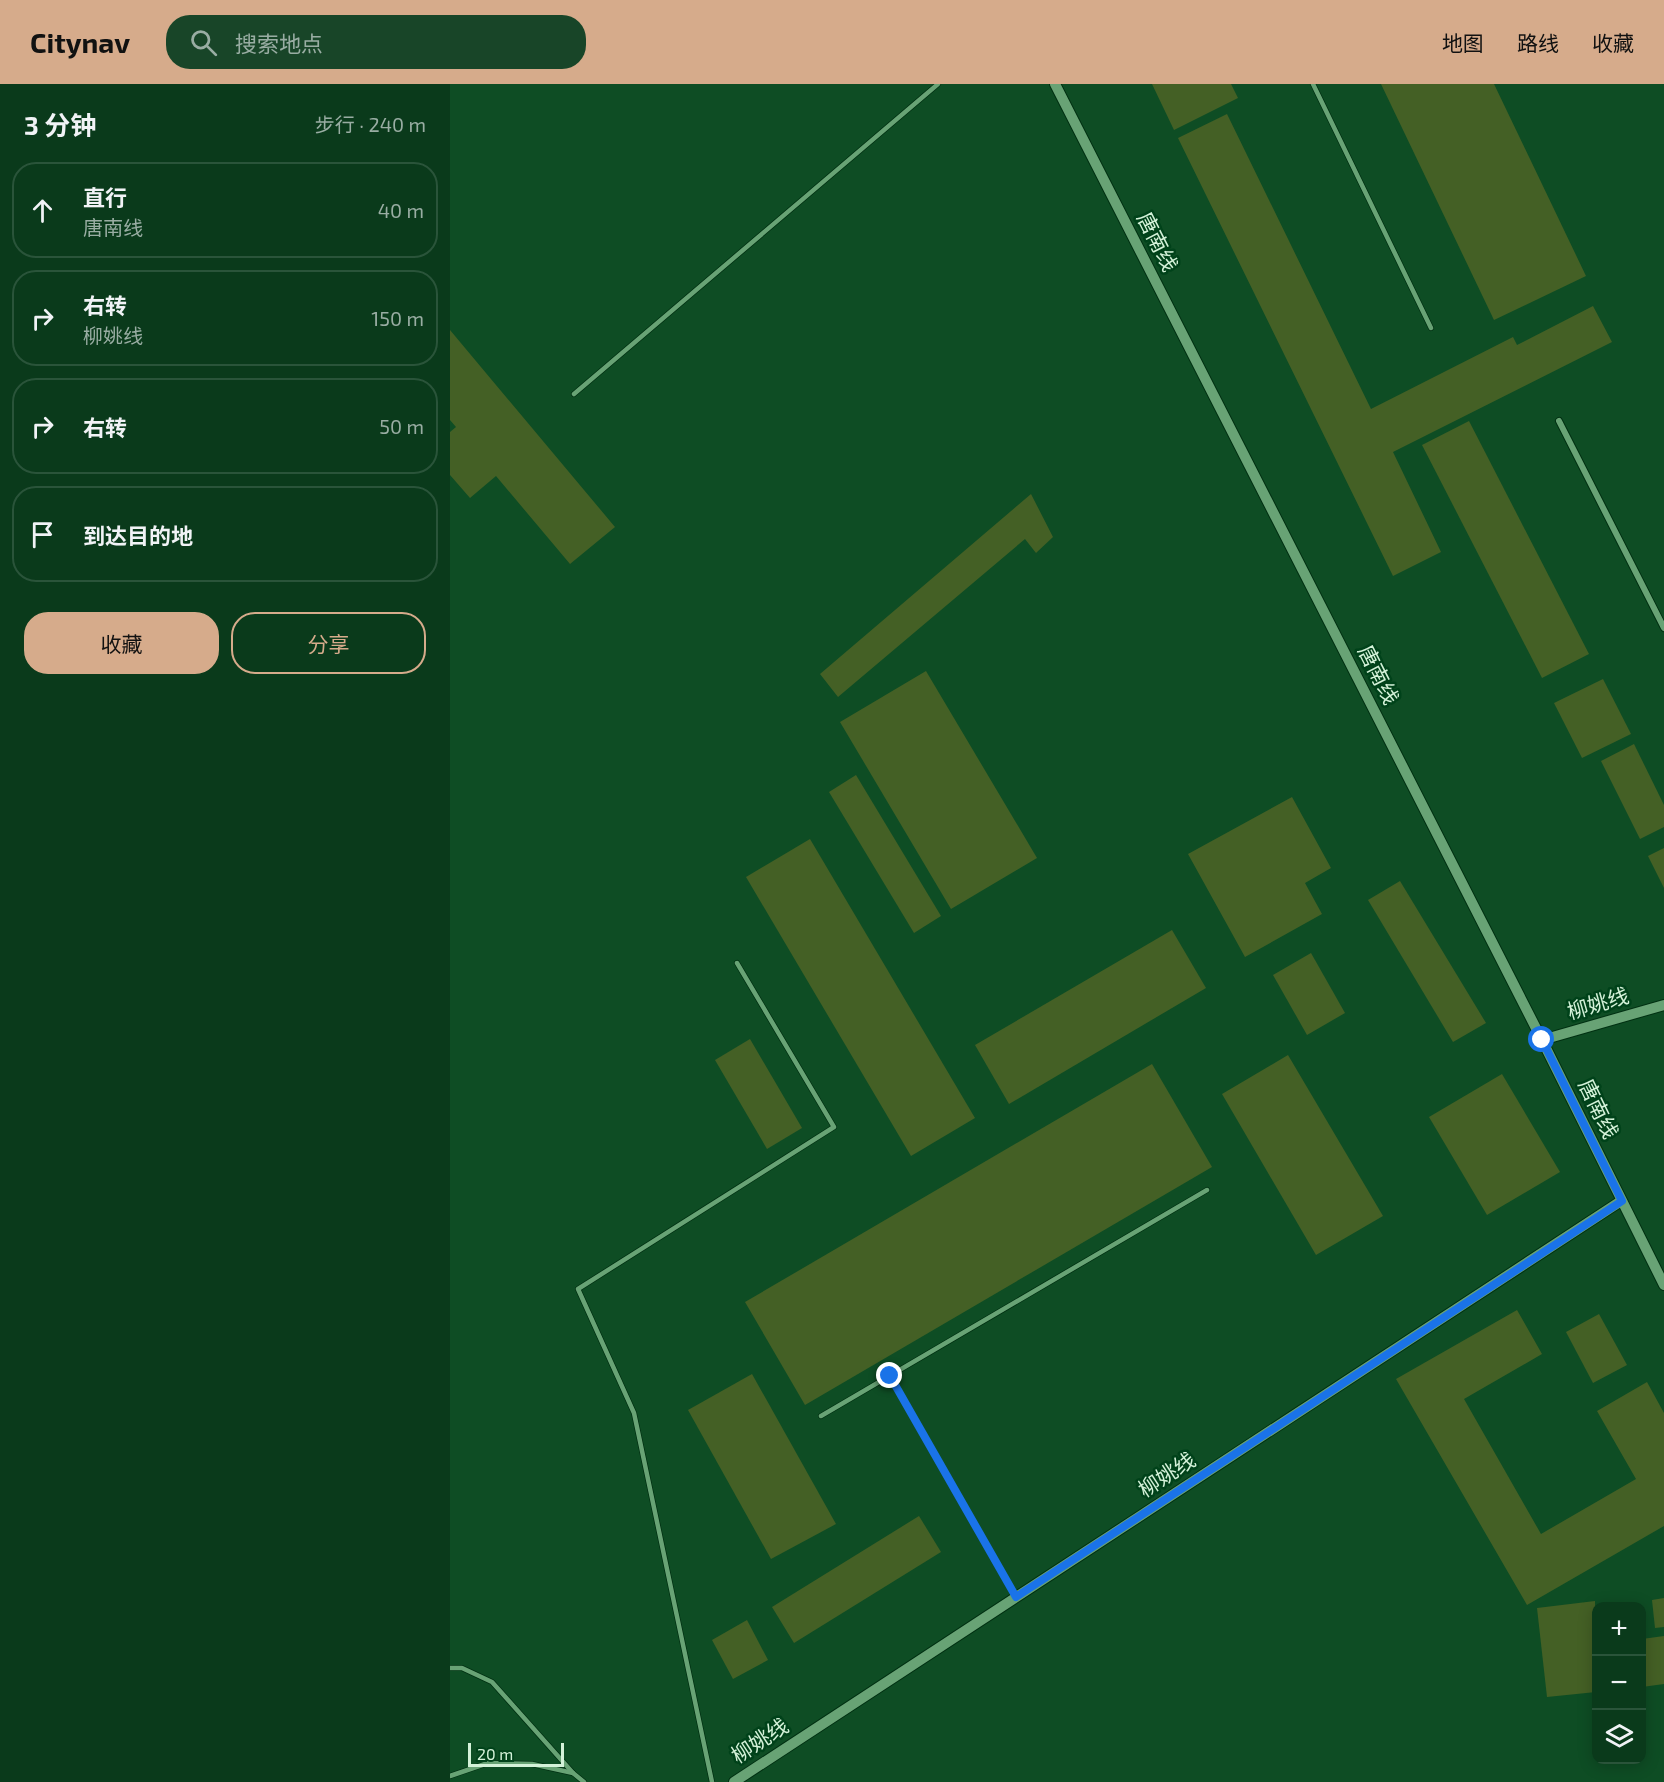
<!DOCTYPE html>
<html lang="zh">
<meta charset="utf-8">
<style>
body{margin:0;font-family:"Exo 2","Noto Sans SC",sans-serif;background:#184528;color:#f1f3f6}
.controls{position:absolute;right:18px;bottom:18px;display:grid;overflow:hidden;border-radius:12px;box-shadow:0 3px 15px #0003}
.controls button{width:54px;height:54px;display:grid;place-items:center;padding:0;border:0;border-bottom:2px solid #2a543a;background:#0a3a1b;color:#f1f3f6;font:30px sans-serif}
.scale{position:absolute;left:18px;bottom:15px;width:96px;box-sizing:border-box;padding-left:6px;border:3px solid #d4f2d9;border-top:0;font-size:16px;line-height:21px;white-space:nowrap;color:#d4f2d9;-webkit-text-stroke:4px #00421a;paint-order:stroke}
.stop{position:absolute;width:18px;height:18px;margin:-14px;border:4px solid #1a73e8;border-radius:50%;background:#fff}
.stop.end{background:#1a73e8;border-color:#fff;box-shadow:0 2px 6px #0008}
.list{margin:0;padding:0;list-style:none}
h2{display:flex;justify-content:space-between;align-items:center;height:78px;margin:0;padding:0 24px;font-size:26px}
h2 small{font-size:20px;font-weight:400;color:#99ada3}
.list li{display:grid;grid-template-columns:39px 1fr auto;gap:18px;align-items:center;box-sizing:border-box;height:96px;margin:0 12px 12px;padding:0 12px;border:2px solid #2a543a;border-radius:24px}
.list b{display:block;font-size:22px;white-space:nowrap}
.list p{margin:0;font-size:20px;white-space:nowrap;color:#99ada3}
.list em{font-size:20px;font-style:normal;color:#99ada3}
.actions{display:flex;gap:12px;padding:18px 24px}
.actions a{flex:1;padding:14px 0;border:2px solid #d6ab8b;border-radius:24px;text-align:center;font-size:21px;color:#d6ab8b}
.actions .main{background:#d6ab8b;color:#111}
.icon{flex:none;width:33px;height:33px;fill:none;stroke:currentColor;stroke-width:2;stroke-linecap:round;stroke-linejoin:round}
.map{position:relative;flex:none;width:1214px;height:1698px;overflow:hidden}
header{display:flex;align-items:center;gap:36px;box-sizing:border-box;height:84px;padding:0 30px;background:#d6ab8b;color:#111}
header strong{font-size:28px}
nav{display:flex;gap:33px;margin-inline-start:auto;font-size:21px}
.search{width:420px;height:54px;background:#184528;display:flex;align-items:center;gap:15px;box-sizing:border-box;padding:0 21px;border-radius:24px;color:#99ada3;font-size:22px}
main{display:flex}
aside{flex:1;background:#0a3a1b}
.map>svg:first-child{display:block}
</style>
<header>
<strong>Citynav</strong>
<div class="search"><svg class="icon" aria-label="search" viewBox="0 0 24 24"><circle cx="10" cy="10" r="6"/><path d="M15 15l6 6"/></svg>搜索地点</div>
<nav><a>地图</a><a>路线</a><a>收藏</a></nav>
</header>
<main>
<aside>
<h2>3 分钟<small>步行 · 240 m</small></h2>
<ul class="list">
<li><svg class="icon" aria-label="ahead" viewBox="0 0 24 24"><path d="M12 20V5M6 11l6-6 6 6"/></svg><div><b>直行</b><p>唐南线</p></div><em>40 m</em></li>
<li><svg class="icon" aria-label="right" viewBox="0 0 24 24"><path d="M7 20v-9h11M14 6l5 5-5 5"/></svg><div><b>右转</b><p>柳姚线</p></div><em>150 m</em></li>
<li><svg class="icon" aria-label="right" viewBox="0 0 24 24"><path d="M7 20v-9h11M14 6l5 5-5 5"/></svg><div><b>右转</b></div><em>50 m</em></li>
<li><svg class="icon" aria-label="arrive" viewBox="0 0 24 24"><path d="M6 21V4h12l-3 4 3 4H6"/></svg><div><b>到达目的地</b></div></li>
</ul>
<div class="actions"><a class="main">收藏</a><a>分享</a></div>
</aside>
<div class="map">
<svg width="1214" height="1698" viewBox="0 0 1214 1698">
<rect width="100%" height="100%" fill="#0e4d24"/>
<g fill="#446025">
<polygon points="702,0 781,0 788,14 724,46"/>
<polygon points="931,0 1044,0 1136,192 1044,236"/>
<polygon points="777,30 921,325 1063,253 1067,261 1143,222 1162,258 943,368 991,468 943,492 728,54"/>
<polygon points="0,246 165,443 120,480 46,392 20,414 0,391 0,348 6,343 0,336"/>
<polygon points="1019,337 1139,570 1092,594 972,361"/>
<polygon points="581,410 603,453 586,469 575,455 388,613 370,590"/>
<polygon points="476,587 587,774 501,825 390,638"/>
<polygon points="1153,595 1181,650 1132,674 1104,619"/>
<polygon points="1184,660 1214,721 1214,743 1190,755 1151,677"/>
<polygon points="406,691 491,832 464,849 379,708"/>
<polygon points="842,713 881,784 855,799 872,830 795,873 738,770"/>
<polygon points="360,755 525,1034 461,1072 296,793"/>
<polygon points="1214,764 1214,804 1198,772"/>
<polygon points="950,797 1036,939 1003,958 918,816"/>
<polygon points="722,846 756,904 559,1020 525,961"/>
<polygon points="861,869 895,929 857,951 823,891"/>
<polygon points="300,955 352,1044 317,1065 265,976"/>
<polygon points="838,971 933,1132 866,1171 772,1010"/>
<polygon points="702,980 762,1083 355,1321 295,1218"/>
<polygon points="1052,990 1110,1088 1037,1131 979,1033"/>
<polygon points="1067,1226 1092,1270 1014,1315 1091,1450 1186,1395 1147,1327 1197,1298 1214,1329 1214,1442 1077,1521 946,1295"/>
<polygon points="1149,1230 1177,1281 1143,1299 1116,1248"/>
<polygon points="302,1290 386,1440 321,1475 238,1326"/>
<polygon points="469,1432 491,1468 344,1559 322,1523"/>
<polygon points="1214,1514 1214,1543 1205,1544 1202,1516"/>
<polygon points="1145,1517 1146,1608 1097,1613 1087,1524"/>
<polygon points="297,1536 318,1576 283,1595 262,1556"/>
<polygon points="1214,1552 1214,1600 1192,1603 1192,1555"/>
</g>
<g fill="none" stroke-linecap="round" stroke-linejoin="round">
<g stroke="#003012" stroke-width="6">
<g id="service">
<polyline points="863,0 981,244"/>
<polyline points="124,310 488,0"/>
<polyline points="440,1292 566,1513"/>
<polyline points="371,1332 757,1106"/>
<polyline points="0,1584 12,1584 42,1598 123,1689 134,1698"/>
<polyline points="0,1692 38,1679 82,1680 123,1689"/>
<polyline points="262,1698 184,1329 128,1205 384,1043 287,879"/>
</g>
</g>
<g stroke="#003012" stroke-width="8">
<polyline id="minor" points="1109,337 1214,544"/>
</g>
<g stroke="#003012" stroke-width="12">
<g id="tertiary">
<polyline points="605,0 1092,956 1214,1201"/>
<polyline points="1092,956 1214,921"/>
<polyline points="284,1698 1171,1117"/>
</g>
</g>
<use href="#service" stroke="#68a375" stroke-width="4.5"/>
<use href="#minor" stroke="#68a375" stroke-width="6"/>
<use href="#tertiary" stroke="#68a375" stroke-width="10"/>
</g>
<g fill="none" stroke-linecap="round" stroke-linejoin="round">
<polyline stroke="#1a73e8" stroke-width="8" points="440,1292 566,1513 1172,1117 1092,956"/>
</g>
<g text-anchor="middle" stroke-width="5" stroke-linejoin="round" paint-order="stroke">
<g font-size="21" fill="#d4f2d9" stroke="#00421a">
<text transform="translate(707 158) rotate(63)" y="7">唐南线</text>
<text transform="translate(928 591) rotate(63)" y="7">唐南线</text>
<text transform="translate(1148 920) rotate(-16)" y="7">柳姚线</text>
<text transform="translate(1148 1025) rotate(64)" y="7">唐南线</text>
<text transform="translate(717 1391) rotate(-33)" y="7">柳姚线</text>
<text transform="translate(310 1657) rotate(-33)" y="7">柳姚线</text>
</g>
</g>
</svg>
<div class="controls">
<button>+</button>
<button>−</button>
<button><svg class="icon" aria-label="layers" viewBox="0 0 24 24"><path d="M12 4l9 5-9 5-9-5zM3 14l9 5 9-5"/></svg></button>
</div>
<div class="scale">20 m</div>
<div class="stop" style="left:1092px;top:956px"></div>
<div class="stop end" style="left:440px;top:1292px"></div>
</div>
</main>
